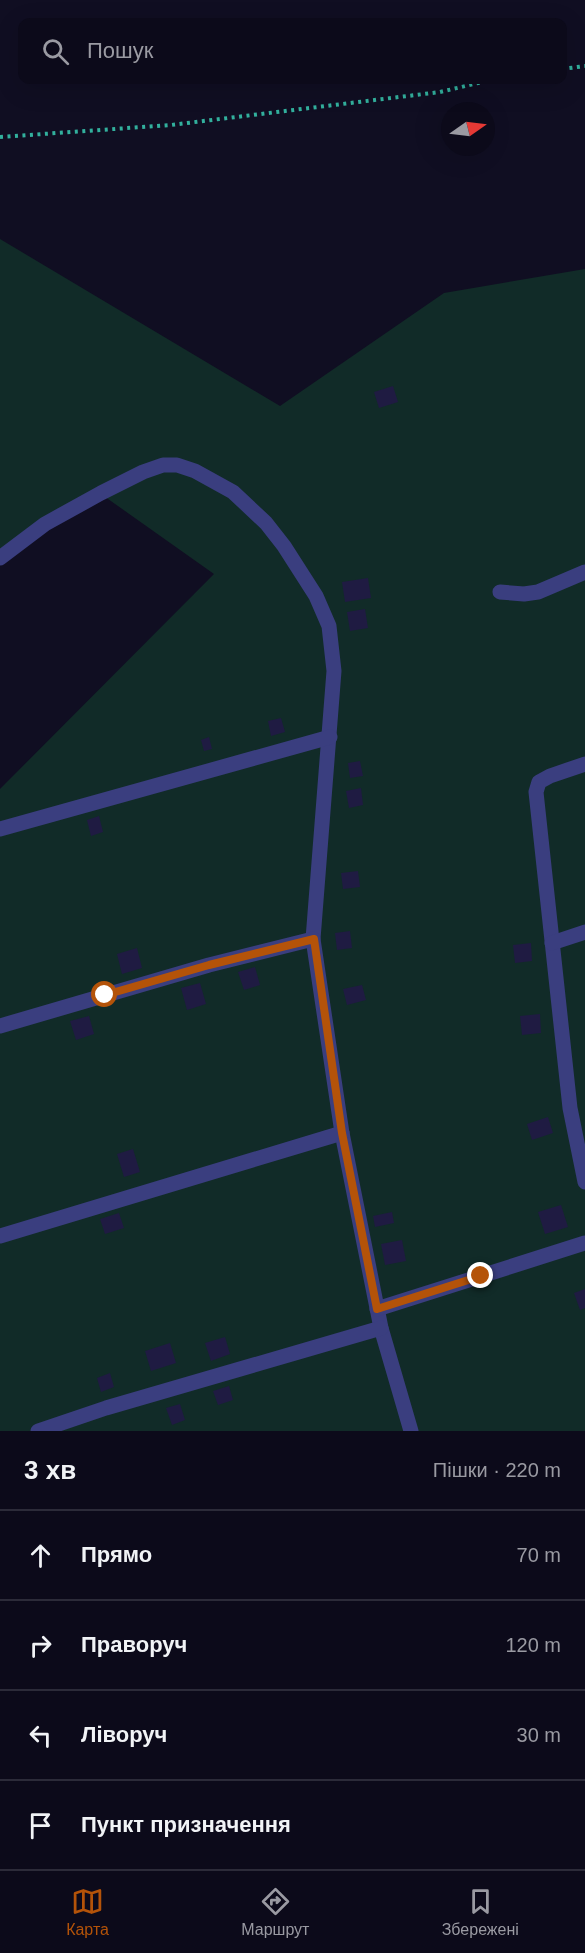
<!DOCTYPE html>
<html lang="uk">
<meta charset="utf-8">
<style>
body{margin:0;font-family:Arial,sans-serif;background:#151323;color:#f1f3f6}
.compass{position:absolute;left:441px;top:102px;width:54px;height:54px;border-radius:50%;background:#0c0a1a;box-shadow:0 6px 24px #0002;rotate:76deg}
.stop{position:absolute;width:18px;height:18px;margin:-14px;border:4px solid #b45309;border-radius:50%;background:#fff}
.stop.end{background:#b45309;border-color:#fff;box-shadow:0 2px 6px #0008}
.list{margin:0;padding:0;list-style:none}
h2{display:flex;justify-content:space-between;align-items:center;height:78px;margin:0;padding:0 24px;font-size:26px}
h2 small{font-size:20px;font-weight:400;color:#9a9aa2}
.list li{display:grid;grid-template-columns:39px 1fr auto;gap:18px;align-items:center;box-sizing:border-box;height:90px;padding:0 24px;border-top:2px solid #2c2b39}
.list b{display:block;font-size:22px;white-space:nowrap}
.list em{font-size:20px;font-style:normal;color:#9a9aa2}
.icon{flex:none;width:33px;height:33px;fill:none;stroke:currentColor;stroke-width:2;stroke-linecap:round;stroke-linejoin:round}
.map{position:relative;flex:none;width:585px;height:1431px;overflow:hidden}
.search{position:absolute;background:#0c0a1a;box-shadow:0 6px 24px #0002;left:18px;right:18px;top:18px;height:66px;display:flex;align-items:center;gap:15px;box-sizing:border-box;padding:0 21px;border-radius:12px;color:#9a9aa2;font-size:22px}
.sheet{height:438px;background:#0c0a1a}
nav{display:flex;justify-content:space-around;align-items:center;box-sizing:border-box;height:84px;border-top:2px solid #2c2b39;background:#0c0a1a;font-size:16px;color:#9a9aa2}
nav a{display:grid;justify-items:center;gap:3px}
nav .on{color:#b45309}
.map>svg:first-child{display:block}
</style>
<div class="map">
<svg width="585" height="1431" viewBox="0 0 585 1431">
<rect width="100%" height="100%" fill="#100e22"/>
<polygon fill="#112b28" points="0,239 280,406 444,293 585,269 585,1431 0,1431 0,789 214,574 101,494 0,558"/>
<g fill="#1f1b42">
<polygon points="393,386 398,402 379,408 374,392"/>
<polygon points="368,578 371,598 345,602 342,582"/>
<polygon points="365,609 368,628 350,631 347,612"/>
<polygon points="281,718 285,732 271,736 268,721"/>
<polygon points="209,737 212,749 204,751 201,740"/>
<polygon points="360,761 363,776 350,778 348,763"/>
<polygon points="361,788 363,805 349,808 346,791"/>
<polygon points="99,816 103,832 91,836 87,820"/>
<polygon points="358,871 360,887 343,889 341,873"/>
<polygon points="350,931 352,948 337,950 335,933"/>
<polygon points="531,943 532,961 515,963 513,945"/>
<polygon points="137,948 142,968 122,974 117,954"/>
<polygon points="255,967 260,985 244,990 238,972"/>
<polygon points="200,983 206,1004 187,1010 181,988"/>
<polygon points="362,985 366,1000 347,1005 343,989"/>
<polygon points="540,1014 541,1033 522,1035 520,1016"/>
<polygon points="89,1016 94,1034 76,1040 70,1021"/>
<polygon points="548,1117 553,1133 532,1140 527,1124"/>
<polygon points="133,1149 140,1172 124,1177 117,1154"/>
<polygon points="561,1205 568,1227 545,1234 538,1212"/>
<polygon points="392,1212 394,1223 375,1227 373,1216"/>
<polygon points="119,1213 124,1228 105,1234 100,1219"/>
<polygon points="402,1240 406,1261 385,1265 381,1244"/>
<polygon points="585,1289 585,1308 580,1310 574,1293"/>
<polygon points="225,1337 230,1354 211,1361 205,1343"/>
<polygon points="170,1343 176,1363 151,1371 145,1351"/>
<polygon points="110,1373 114,1387 101,1392 97,1378"/>
<polygon points="229,1386 233,1400 218,1405 213,1391"/>
<polygon points="180,1404 185,1420 172,1425 166,1408"/>
</g>
<g fill="none" stroke-linecap="round" stroke-linejoin="round">
<g stroke="#32b09d" stroke-width="4" stroke-dasharray="3 4.5" stroke-linecap="butt">
<polyline points="562,69 585,66"/>
<polyline points="0,137 171,125 440,92 491,80"/>
</g>
<g stroke="#3a3e7f" stroke-width="15">
<polyline points="0,558 45,524 101,493 143,472 163,465 177,465 195,471 233,492 266,523 284,546 316,596 329,626 334,671 313,939 342,1133 381,1328 411,1431"/>
<polyline points="500,592 524,594 538,592 585,572"/>
<polyline points="585,764 550,776 539,782 536,792 570,1108 585,1182"/>
<polyline points="0,829 330,737"/>
<polyline points="552,943 585,932"/>
<polyline points="0,1026 209,965 313,939"/>
<polyline points="0,1236 342,1133"/>
<polyline points="377,1309 585,1243"/>
<polyline points="38,1431 106,1408 381,1328"/>
</g>
</g>
<g fill="none" stroke-linecap="round" stroke-linejoin="round">
<polyline stroke="#b45309" stroke-width="8" points="105,995 209,965 314,939 342,1133 377,1309 481,1276"/>
</g>
</svg>
<svg class="compass" viewBox="-18 -18 36 36"><path d="M0-13l5 13h-10z" fill="#e53935"/><path d="M0 13l5-13h-10z" fill="#9a9aa2"/></svg>
<div class="stop" style="left:105px;top:995px"></div>
<div class="stop end" style="left:481px;top:1276px"></div>
<div class="search"><svg class="icon" aria-label="search" viewBox="0 0 24 24"><circle cx="10" cy="10" r="6"/><path d="M15 15l6 6"/></svg>Пошук</div>
</div>
<section class="sheet">
<h2>3 хв<small>Пішки · 220 m</small></h2>
<ul class="list">
<li><svg class="icon" aria-label="ahead" viewBox="0 0 24 24"><path d="M12 20V5M6 11l6-6 6 6"/></svg><div><b>Прямо</b></div><em>70 m</em></li>
<li><svg class="icon" aria-label="right" viewBox="0 0 24 24"><path d="M7 20v-9h11M14 6l5 5-5 5"/></svg><div><b>Праворуч</b></div><em>120 m</em></li>
<li><svg class="icon" aria-label="left" viewBox="0 0 24 24"><path d="M17 20v-9H6M10 6l-5 5 5 5"/></svg><div><b>Ліворуч</b></div><em>30 m</em></li>
<li><svg class="icon" aria-label="arrive" viewBox="0 0 24 24"><path d="M6 21V4h12l-3 4 3 4H6"/></svg><div><b>Пункт призначення</b></div></li>
</ul>
</section>
<nav>
<a class="on"><svg class="icon" aria-label="map" viewBox="0 0 24 24"><path d="M3 6l6-2 6 2 6-2v14l-6 2-6-2-6 2zM9 4v14M15 6v14"/></svg>Карта</a>
<a><svg class="icon" aria-label="directions" viewBox="0 0 24 24"><path d="M12 3l9 9-9 9-9-9zM9 14v-3h6M13 9l2 2-2 2"/></svg>Маршрут</a>
<a><svg class="icon" aria-label="saved" viewBox="0 0 24 24"><path d="M7 4h10v16l-5-4-5 4z"/></svg>Збережені</a>
</nav>
